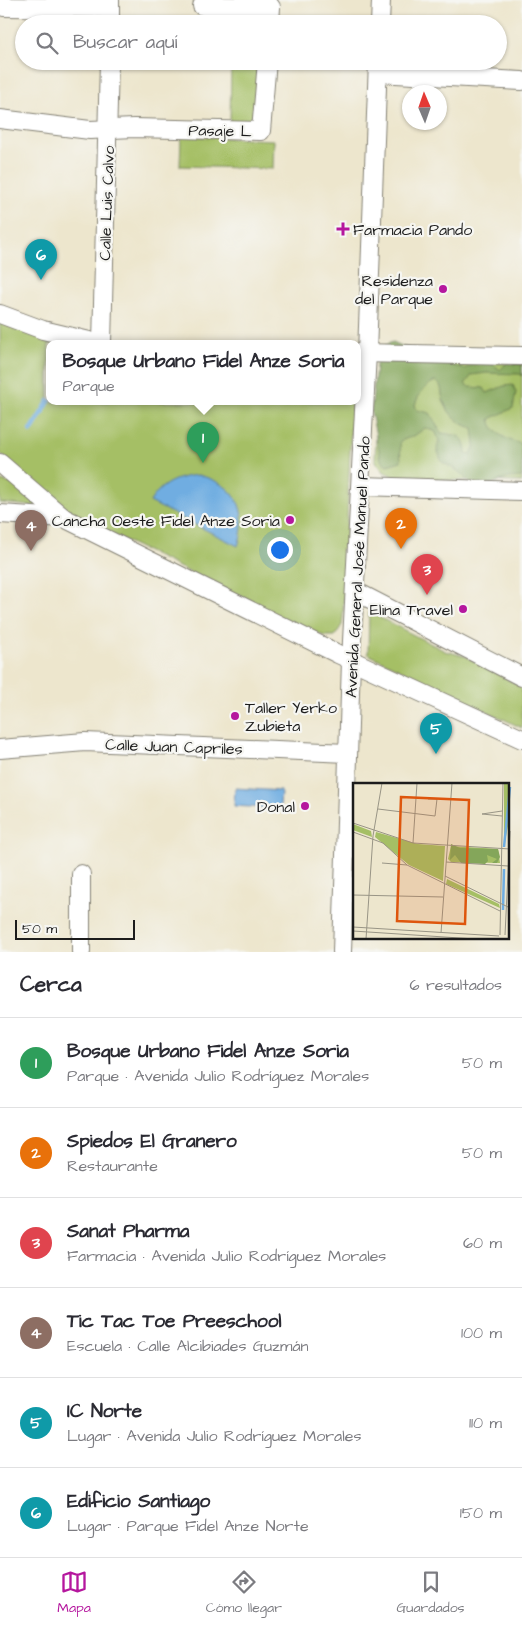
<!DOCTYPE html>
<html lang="es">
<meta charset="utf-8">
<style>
body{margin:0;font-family:"Architects Daughter",sans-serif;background:#f2f2f3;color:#2b2b33}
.compass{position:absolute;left:402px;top:85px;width:45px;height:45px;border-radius:50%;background:#fff;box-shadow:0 1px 4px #0004;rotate:358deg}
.scale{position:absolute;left:15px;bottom:12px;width:120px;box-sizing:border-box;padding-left:5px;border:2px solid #1c1c1c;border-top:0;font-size:14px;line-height:18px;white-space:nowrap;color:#1c1c1c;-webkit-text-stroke:4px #f6f6f2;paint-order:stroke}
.you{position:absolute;left:279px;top:549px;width:18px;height:18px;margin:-12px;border:4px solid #fff;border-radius:50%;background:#1a73e8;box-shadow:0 0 0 8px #1a73e833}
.badge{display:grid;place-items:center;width:32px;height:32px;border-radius:50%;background:#b5179e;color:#fff;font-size:16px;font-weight:700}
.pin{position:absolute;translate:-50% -41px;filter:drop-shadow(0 1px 2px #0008)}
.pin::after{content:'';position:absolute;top:26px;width:18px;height:15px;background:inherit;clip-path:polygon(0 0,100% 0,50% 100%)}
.popup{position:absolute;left:46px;top:340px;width:315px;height:65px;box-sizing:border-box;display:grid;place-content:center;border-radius:10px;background:#fff;filter:drop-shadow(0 1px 4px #0005);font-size:16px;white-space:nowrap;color:#7c7c81}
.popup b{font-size:19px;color:#2b2b33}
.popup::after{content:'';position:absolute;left:50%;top:100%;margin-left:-10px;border:10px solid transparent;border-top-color:#fff}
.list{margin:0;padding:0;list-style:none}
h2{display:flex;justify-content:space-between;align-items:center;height:65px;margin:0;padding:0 20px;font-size:21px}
h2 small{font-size:16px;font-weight:400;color:#7c7c81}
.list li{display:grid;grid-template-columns:32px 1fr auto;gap:15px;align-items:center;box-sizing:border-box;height:90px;padding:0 20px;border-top:1px solid #e1e1e2}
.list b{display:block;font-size:19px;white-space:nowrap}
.list p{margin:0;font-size:16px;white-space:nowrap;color:#7c7c81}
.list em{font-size:16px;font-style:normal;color:#7c7c81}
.icon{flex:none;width:28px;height:28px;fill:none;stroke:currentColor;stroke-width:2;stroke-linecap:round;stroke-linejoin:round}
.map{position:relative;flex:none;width:522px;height:952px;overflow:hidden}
.search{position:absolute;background:#fff;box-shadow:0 1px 4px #0004;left:15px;right:15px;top:15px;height:55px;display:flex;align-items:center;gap:12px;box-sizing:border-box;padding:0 18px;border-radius:28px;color:#7c7c81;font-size:19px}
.sheet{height:605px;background:#fff}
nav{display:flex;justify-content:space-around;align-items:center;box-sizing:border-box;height:70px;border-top:1px solid #e1e1e2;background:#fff;font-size:14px;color:#7c7c81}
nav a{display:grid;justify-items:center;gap:2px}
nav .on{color:#b5179e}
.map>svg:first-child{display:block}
</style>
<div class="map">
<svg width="522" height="952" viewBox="0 0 522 952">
<rect width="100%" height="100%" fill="#f6f6f2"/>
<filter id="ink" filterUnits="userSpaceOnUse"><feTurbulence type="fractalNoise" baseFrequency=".02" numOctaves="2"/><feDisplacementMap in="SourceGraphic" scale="10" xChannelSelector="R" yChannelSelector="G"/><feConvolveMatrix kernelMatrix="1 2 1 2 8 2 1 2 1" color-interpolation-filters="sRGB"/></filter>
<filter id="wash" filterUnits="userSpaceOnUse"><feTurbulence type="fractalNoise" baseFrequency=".0096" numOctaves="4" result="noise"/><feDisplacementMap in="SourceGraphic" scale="20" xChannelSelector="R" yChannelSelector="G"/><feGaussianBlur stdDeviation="1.12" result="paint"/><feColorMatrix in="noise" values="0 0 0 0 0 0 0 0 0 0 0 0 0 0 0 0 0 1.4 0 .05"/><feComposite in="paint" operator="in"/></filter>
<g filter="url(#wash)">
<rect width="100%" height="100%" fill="#ede6cd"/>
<g fill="#a5bf65" stroke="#606e40">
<polygon points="231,61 258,61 255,121 250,124 230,124"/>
<polygon points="181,136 274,140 273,169 180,166"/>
<polygon points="0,323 60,344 49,344 49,402 352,402 343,616 342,625 335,636 325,636 311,632 75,516 37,487 0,453"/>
<polygon points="391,360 522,364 522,482 399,479 384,472 375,461 378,370"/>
<polygon points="0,481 15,484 42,507 0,503"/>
<polygon points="369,612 445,651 465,656 522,687 522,728 368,654"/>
</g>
<path fill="#84a65a" stroke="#50613b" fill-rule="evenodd" d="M393 342 429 358 464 369 479 362 492 363 500 370 507 363 522 365V376L520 374 486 373 472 375 465 384 469 387 484 388 487 393 504 386 513 385 516 392 513 408 490 419C493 435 508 440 522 444V477L509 478 485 486 471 484 458 471 442 462 437 449 439 441 436 432 425 428 414 436 400 441 401 461 387 465 381 460 371 412 377 357 385 345ZM436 381C442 386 441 388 442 395 445 411 457 424 473 428L475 445 471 454H466C465 433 458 436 441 433L430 413 417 410 415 405C418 395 426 384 436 381Z"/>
<g fill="#6fade1" stroke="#46647e">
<path d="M198 475C236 484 250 509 238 546L150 502C161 483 177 477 198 475Z"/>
<polygon points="235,788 281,791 280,809 234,806"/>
</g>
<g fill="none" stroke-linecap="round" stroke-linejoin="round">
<polyline stroke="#6fade1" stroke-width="5" points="31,431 49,401"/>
</g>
</g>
<g filter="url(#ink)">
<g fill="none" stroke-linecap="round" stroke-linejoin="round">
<g stroke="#848174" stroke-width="20">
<g id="minor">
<polyline points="202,6 271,7 270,24"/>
<polyline points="3,7 110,8"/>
<polyline points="110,24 110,0"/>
<polyline points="380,24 381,0"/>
<polyline points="378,73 522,81"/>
<polyline points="0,119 90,130 134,128 261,131 267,61"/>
<polyline points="0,314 43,330 102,344"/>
<polyline points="102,344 109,61"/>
<polyline points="358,353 522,356"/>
<polyline points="0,463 64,518 338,654 522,739"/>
<polyline points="361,486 522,491"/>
<polyline points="0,514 64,518"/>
<polyline points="355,591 522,677"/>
<polyline points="0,749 85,742 348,753"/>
<polyline points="81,952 81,874"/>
<polyline points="342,952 351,660 367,353 378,61"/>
</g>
</g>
<use href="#minor" stroke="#fff" stroke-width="18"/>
</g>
</g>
<g fill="#b5179e" stroke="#f6f6f2" stroke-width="2">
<path d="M340.5 221.5h5v5h5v5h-5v5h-5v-5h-5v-5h5z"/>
<circle cx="443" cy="289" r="5"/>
<circle cx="290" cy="520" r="5"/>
<circle cx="463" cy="609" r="5"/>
<circle cx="235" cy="716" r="5"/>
<circle cx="305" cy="806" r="5"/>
</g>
<g text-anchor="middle" stroke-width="4.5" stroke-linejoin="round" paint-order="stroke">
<g font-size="16" fill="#1c1c1c" stroke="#f6f6f2">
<text transform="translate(220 130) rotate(1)" y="6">Pasaje L</text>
<text transform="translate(106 203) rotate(-88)" y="6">Calle Luis Calvo</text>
<text transform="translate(357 567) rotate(-87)" y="6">Avenida General José Manuel Pando</text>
<text transform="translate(174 746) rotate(2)" y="6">Calle Juan Capriles</text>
</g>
<g font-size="16" fill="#1c1c1c" stroke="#f6f6f2" text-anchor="end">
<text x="353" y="235" text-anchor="start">Farmacia Pando</text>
<text x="433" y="286">Residenza<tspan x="433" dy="18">del Parque</tspan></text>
<text x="280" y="526">Cancha Oeste Fidel Anze Soria</text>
<text x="453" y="615">Elina Travel</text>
<text x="245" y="713" text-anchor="start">Taller Yerko<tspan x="245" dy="18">Zubieta</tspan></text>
<text x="295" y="812">Donal</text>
</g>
</g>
<g transform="translate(353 783)">
<rect width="156" height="156" fill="#ede6cd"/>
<path d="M151 0H156V38L151 64ZM0 41 18 48 19 54 0 47ZM23 49 65 61 92 63 90 98 56 82 22 54ZM98 63 145 66 147 80 98 79 95 76ZM94 96 146 121 147 125 93 101Z" fill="#a5bf65"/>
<path d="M98 61 107 65 145 66 147 74 144 80H139L144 76 134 72 135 78 132 81 108 80 102 72 97 77Z" fill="#84a65a"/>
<path fill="none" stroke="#6fade1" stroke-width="2.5" d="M151 64 157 4M150 127 151 86"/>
<path fill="none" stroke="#999586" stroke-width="1" d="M25 26 82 33 84 16H75M149 33 129 31 149 28M0 40 60 60 157 66M0 49 30 60 54 82 147 128M60 60 64 0M93 79 155 83M29 80 54 82M92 93 157 125M0 112 90 114M0 144 146 153M0 148 122 156M88 150 99 0M147 152 150 0M152 152 157 48M13 156 20 53 29 0"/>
<path fill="#de560d" fill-opacity="0.15" stroke="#de560d" stroke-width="2.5" d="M48 14 116 17 112 141 44 138Z"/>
<rect width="156" height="156" fill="none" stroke="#1c1c1c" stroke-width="2.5"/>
</g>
</svg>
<svg class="compass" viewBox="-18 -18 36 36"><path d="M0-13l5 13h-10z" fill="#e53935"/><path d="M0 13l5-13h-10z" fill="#7c7c81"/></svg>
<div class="scale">50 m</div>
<div class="you"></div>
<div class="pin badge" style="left:203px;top:463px;background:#2e9e5b">1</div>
<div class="popup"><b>Bosque Urbano Fidel Anze Soria</b>Parque</div>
<div class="pin badge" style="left:401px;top:549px;background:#e8710a">2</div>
<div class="pin badge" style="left:427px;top:595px;background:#e0444e">3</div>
<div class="pin badge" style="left:31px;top:551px;background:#8d6e63">4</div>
<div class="pin badge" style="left:436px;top:754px;background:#0f9aa8">5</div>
<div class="pin badge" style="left:41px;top:280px;background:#0f9aa8">6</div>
<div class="search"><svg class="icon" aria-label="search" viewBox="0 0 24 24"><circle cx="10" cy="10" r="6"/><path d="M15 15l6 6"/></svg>Buscar aquí</div>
</div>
<section class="sheet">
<h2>Cerca<small>6 resultados</small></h2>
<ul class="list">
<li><span class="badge" style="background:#2e9e5b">1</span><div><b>Bosque Urbano Fidel Anze Soria</b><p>Parque · Avenida Julio Rodríguez Morales</p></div><em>50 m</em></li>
<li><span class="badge" style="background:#e8710a">2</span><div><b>Spiedos El Granero</b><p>Restaurante</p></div><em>50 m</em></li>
<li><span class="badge" style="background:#e0444e">3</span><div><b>Sanat Pharma</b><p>Farmacia · Avenida Julio Rodríguez Morales</p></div><em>60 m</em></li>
<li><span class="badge" style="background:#8d6e63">4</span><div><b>Tic Tac Toe Preeschool</b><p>Escuela · Calle Alcibiades Guzmán</p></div><em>100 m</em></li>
<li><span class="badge" style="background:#0f9aa8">5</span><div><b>IC Norte</b><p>Lugar · Avenida Julio Rodríguez Morales</p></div><em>110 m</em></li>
<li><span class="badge" style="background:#0f9aa8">6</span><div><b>Edificio Santiago</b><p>Lugar · Parque Fidel Anze Norte</p></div><em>150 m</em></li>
</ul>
</section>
<nav>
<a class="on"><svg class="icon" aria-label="map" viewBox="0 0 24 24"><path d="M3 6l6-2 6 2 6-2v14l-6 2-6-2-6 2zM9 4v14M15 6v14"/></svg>Mapa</a>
<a><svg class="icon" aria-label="directions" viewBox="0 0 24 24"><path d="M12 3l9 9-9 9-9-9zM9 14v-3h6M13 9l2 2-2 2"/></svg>Cómo llegar</a>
<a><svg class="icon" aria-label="saved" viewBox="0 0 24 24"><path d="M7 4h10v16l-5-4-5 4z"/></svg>Guardados</a>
</nav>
